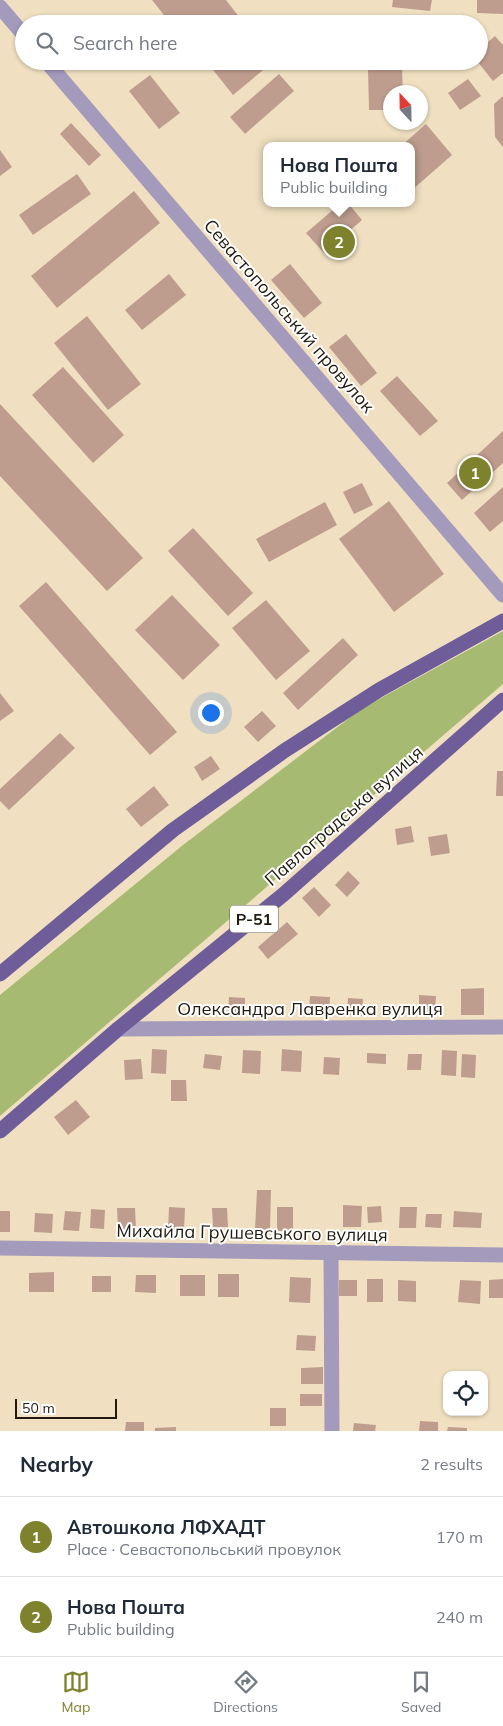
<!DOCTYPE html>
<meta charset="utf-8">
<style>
body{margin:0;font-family:Mulish,sans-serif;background:#f6f6f7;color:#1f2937}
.controls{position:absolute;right:15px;bottom:15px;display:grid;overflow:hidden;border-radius:10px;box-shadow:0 1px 4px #0004}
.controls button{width:45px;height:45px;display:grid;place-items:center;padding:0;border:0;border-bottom:1px solid #e0e1e3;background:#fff;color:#1f2937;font:25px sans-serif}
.compass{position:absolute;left:383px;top:85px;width:45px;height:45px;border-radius:50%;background:#fff;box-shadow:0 1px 4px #0004;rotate:338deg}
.scale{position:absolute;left:15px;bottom:12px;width:102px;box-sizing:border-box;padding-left:5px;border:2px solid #201a0f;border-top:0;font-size:14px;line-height:18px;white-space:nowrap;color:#201a0f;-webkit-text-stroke:4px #fff;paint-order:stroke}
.you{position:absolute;left:210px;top:712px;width:18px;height:18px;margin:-12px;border:4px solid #fff;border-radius:50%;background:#1a73e8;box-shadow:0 0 0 8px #1a73e833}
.badge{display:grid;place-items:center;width:32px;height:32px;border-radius:50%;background:#7f822c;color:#fff;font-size:16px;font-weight:700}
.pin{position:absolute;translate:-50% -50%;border:2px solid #fff;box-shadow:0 1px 5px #0006}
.popup{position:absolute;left:263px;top:142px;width:152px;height:65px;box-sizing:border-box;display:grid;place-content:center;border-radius:10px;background:#fff;filter:drop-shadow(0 1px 4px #0005);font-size:16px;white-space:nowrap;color:#747a83}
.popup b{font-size:19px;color:#1f2937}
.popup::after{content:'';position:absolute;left:50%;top:100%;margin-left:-10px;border:10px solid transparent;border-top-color:#fff}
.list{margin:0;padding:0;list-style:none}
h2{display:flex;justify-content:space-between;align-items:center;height:65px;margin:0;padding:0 20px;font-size:21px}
h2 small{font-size:16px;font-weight:400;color:#747a83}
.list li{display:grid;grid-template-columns:32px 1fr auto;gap:15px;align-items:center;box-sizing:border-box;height:80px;padding:0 20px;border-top:1px solid #e0e1e3}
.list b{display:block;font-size:19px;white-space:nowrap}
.list p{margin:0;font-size:16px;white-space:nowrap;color:#747a83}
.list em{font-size:16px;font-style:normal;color:#747a83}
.icon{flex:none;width:28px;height:28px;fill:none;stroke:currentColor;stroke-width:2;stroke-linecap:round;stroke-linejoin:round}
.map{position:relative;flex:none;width:503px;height:1431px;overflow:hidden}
.search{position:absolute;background:#fff;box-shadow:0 1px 4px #0004;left:15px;right:15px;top:15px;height:55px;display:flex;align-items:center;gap:12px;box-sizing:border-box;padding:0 18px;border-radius:28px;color:#747a83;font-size:19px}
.sheet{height:225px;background:#fff}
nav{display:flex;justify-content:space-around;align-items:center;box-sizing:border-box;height:70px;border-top:1px solid #e0e1e3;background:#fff;font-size:14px;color:#747a83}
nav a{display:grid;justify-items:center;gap:2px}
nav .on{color:#7f822c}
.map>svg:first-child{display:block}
</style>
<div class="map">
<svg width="503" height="1431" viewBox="0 0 503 1431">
<rect width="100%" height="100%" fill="#f0e0c1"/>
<polygon fill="#a7ba71" points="503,631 503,684 0,1116 0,995 183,845 361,709"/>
<g fill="#be9d8e">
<polygon points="152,0 226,0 243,22 241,24 171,24"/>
<polygon points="393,0 432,0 430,11 392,7"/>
<polygon points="477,0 503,0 503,14 477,13"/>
<polygon points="495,36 503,45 503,73 493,81 477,61 479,61 479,50"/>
<polygon points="206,61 274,61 233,95"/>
<polygon points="402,68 403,92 390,92 390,110 369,110 368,69"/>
<polygon points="279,74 294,91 245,134 230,117"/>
<polygon points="150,75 180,113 159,129 129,91"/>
<polygon points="468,79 481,96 460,110 448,93"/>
<polygon points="503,96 503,147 495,137 494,104"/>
<polygon points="71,123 101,155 89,166 60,134"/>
<polygon points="426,124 452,155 412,190 412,146 401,146"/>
<polygon points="0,150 12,167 0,176"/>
<polygon points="77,174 91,194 33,235 19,215"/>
<polygon points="134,191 160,223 57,308 31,276"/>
<polygon points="341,203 348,203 362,220 324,253 306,233"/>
<polygon points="290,264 322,303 304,318 271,280"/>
<polygon points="169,274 186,295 142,330 125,310"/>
<polygon points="87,316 141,384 108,410 54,343"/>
<polygon points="346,334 377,373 361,386 329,347"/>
<polygon points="63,367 124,435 93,463 32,395"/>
<polygon points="397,376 438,421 420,436 380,391"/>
<polygon points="0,404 143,558 107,591 0,476"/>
<polygon points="503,431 503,463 462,500 447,483"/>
<polygon points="362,483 373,505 354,514 343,492"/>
<polygon points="503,487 503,521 490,532 474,513"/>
<polygon points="389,501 444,574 394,612 339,539"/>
<polygon points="325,502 337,525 269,562 256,539"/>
<polygon points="193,528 253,593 228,616 168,551"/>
<polygon points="46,582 177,732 150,755 19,606"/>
<polygon points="172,595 220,645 183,680 135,630"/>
<polygon points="266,600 310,651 276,680 232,628"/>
<polygon points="343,638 358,655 298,710 283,693"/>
<polygon points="0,693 14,711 0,721"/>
<polygon points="262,711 276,726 258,742 244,727"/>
<polygon points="60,733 75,748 9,810 0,801 0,789"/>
<polygon points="211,756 220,769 202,781 194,767"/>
<polygon points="497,771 503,771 503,796 496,796"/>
<polygon points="154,786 169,805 141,827 126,809"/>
<polygon points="411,826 414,842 397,845 395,829"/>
<polygon points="447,834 450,853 431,856 428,837"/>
<polygon points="348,871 360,883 347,897 335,885"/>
<polygon points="314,887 331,905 319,917 302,898"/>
<polygon points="287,922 298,934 268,959 258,947"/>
<polygon points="484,988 484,1015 461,1015 461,989"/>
<polygon points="419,995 436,996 435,1012 419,1011"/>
<polygon points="310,996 330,997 329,1012 309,1011"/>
<polygon points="229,997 245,998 245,1017 228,1016"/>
<polygon points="348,998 363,999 362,1016 347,1015"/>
<polygon points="152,1049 167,1050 166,1074 151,1073"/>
<polygon points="282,1049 302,1051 301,1072 281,1071"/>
<polygon points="243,1050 261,1051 260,1074 242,1073"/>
<polygon points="442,1050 457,1051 456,1076 441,1075"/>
<polygon points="367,1053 386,1054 386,1064 367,1063"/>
<polygon points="205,1054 222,1056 220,1070 203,1068"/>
<polygon points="408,1054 422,1054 421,1070 407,1070"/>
<polygon points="462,1054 476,1055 475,1078 461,1077"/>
<polygon points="324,1057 340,1058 339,1075 323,1074"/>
<polygon points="141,1059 143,1079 125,1080 124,1060"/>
<polygon points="171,1080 186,1080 187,1101 171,1101"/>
<polygon points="76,1100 90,1117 68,1135 54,1117"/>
<polygon points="257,1190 271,1190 270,1230 255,1229"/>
<polygon points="343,1205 362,1206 361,1227 343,1227"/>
<polygon points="381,1206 382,1222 368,1223 367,1207"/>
<polygon points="169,1207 185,1208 184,1230 168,1230"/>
<rect x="277" y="1207" width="16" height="24"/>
<polygon points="400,1207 417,1207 416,1228 399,1228"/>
<polygon points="117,1208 135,1208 136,1229 118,1229"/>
<polygon points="212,1208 227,1208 228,1227 213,1227"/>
<polygon points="91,1209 105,1210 104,1229 90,1228"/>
<rect x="0" y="1211" width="10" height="21"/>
<polygon points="65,1211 81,1212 79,1231 63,1230"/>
<polygon points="454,1211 482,1213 481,1228 453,1227"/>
<polygon points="35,1213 53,1214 52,1233 34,1232"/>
<polygon points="426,1214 442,1214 441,1228 425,1227"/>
<polygon points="54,1272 54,1292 29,1292 29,1273"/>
<rect x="218" y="1274" width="21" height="23"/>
<polygon points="136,1275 156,1275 156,1293 135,1292"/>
<rect x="180" y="1275" width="25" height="21"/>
<rect x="92" y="1276" width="19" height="16"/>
<polygon points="290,1277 311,1278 310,1303 289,1302"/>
<rect x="367" y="1279" width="16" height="23"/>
<polygon points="503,1279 503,1298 489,1298 489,1280"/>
<rect x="339" y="1280" width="18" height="16"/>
<polygon points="398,1280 416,1281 416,1302 398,1301"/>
<polygon points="460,1280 481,1281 480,1304 458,1302"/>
<polygon points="297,1335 316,1336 315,1351 296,1350"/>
<polygon points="323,1367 323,1384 301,1384 301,1368"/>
<rect x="300" y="1394" width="22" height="12"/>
<rect x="270" y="1408" width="16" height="18"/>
<polygon points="420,1421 438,1422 438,1431 419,1431"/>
<polygon points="126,1422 144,1422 144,1431 125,1431"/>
<polygon points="354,1423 376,1425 375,1431 353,1431"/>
<polygon points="176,1427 176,1431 155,1431 155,1428"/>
<polygon points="448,1427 467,1428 467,1431 447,1431"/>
</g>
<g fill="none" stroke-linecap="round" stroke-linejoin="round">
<g stroke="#a39abc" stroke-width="15">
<polyline points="0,7 24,35"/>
<polyline points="46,61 503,595"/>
<polyline points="118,1029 503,1027"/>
<polyline points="0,1248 503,1255"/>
<polyline points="331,1253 332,1431"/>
</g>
<g stroke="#6f5d99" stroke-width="15">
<polyline points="0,974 173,830 284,751 379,690 503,621"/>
<polyline points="0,1131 118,1029 284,894 503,700"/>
</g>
</g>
<g text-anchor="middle" stroke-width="4" stroke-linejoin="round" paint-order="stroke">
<rect fill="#fff" stroke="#635f57" stroke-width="1" x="230" y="905.5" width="48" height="27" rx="4"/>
<g font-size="16" font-weight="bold" fill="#201a0f">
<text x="254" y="925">Р-51</text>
</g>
<g font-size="18" fill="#201a0f" stroke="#fff">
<text transform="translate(289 316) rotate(49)" y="6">Севастопольський провулок</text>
<text transform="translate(344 816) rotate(-41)" y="6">Павлоградська вулиця</text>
<text x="310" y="1015">Олександра Лавренка вулиця</text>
<text transform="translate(252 1233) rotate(1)" y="6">Михайла Грушевського вулиця</text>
</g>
</g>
</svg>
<div class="controls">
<button><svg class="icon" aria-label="locate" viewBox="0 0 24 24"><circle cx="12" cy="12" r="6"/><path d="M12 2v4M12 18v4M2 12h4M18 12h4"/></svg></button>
</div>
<svg class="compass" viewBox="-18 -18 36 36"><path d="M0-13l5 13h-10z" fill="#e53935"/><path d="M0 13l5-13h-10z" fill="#747a83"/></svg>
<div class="scale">50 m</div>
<div class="you"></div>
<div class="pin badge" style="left:475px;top:473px">1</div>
<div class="pin badge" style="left:339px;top:242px">2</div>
<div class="popup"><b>Нова Пошта</b>Public building</div>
<div class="search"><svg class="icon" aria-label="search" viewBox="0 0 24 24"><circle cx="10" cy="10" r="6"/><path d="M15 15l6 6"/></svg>Search here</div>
</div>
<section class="sheet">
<h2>Nearby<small>2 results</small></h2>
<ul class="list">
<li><span class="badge">1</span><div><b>Автошкола ЛФХАДТ</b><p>Place · Севастопольський провулок</p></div><em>170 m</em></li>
<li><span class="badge">2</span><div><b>Нова Пошта</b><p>Public building</p></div><em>240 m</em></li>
</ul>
</section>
<nav>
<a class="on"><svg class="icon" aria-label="map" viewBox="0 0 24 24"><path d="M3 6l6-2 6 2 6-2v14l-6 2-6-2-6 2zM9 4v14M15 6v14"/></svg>Map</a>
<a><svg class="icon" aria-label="directions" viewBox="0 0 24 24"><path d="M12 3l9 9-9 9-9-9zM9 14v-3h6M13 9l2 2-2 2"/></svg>Directions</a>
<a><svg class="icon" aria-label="saved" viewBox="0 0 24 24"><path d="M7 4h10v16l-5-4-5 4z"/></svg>Saved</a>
</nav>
